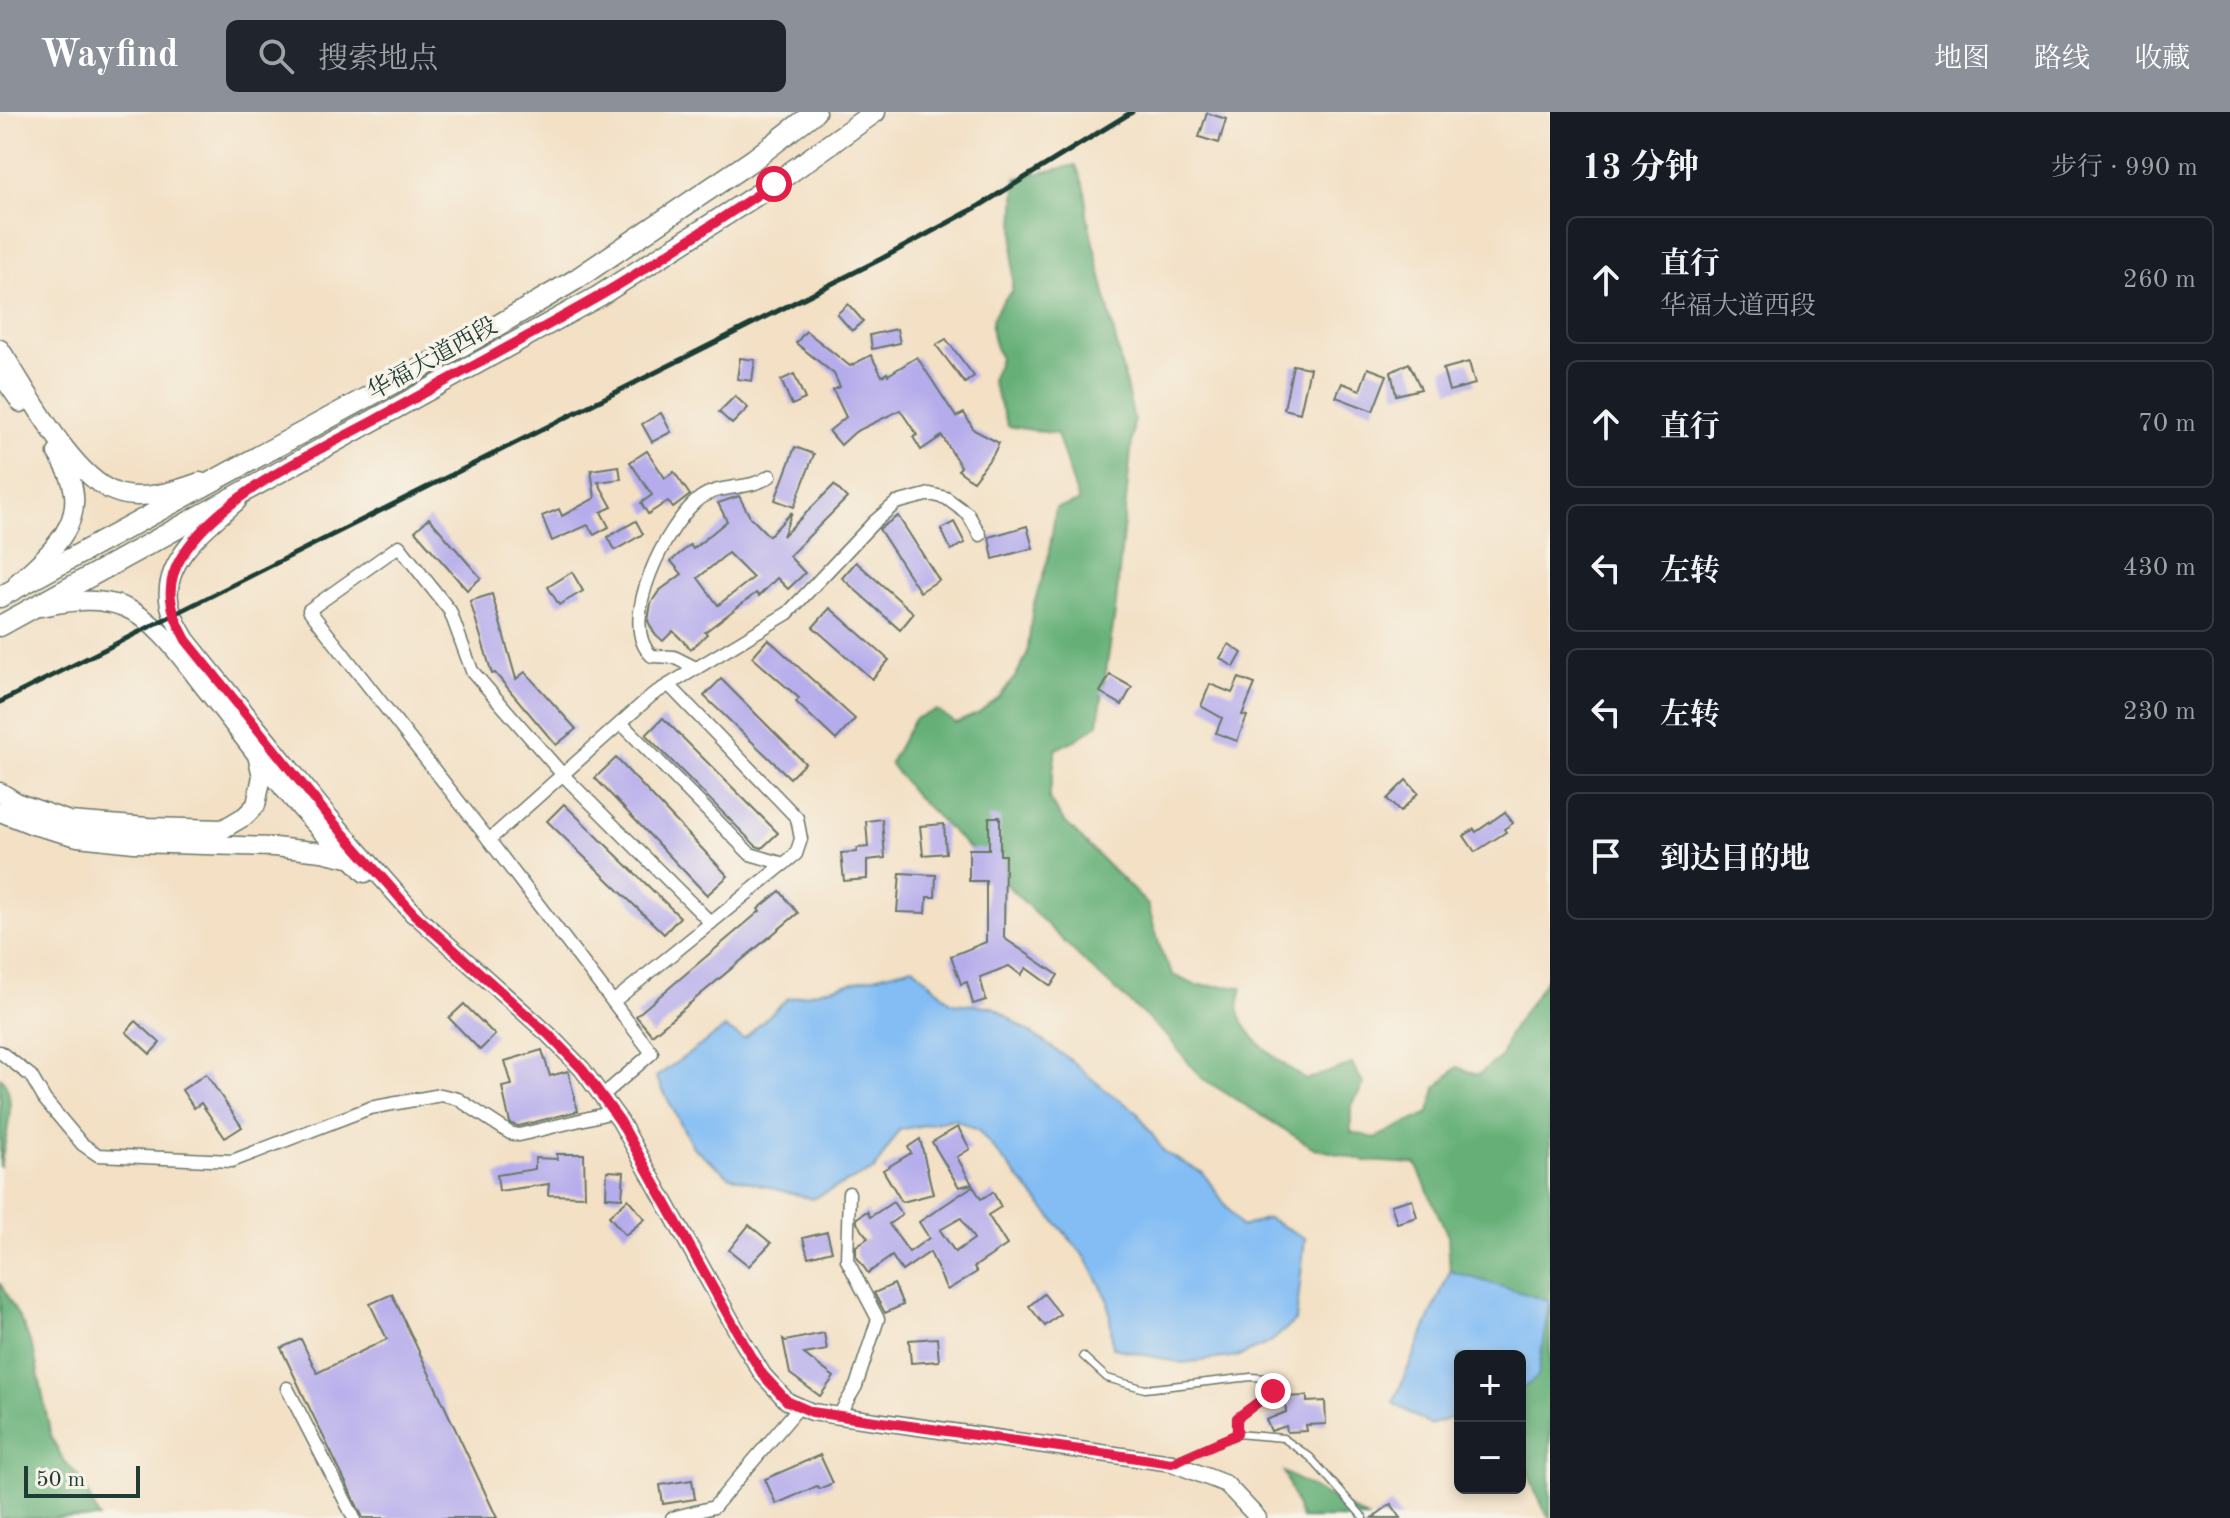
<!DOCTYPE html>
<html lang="zh">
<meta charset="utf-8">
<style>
body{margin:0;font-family:"Old Standard TT","Noto Serif SC",serif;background:#20242c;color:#f1f3f6}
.controls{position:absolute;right:24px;bottom:24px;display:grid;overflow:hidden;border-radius:12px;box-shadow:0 4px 12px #0003}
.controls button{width:72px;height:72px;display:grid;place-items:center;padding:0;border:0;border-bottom:2px solid #363941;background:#171b24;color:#f1f3f6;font:40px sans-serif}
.scale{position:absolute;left:24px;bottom:20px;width:116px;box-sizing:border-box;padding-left:8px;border:4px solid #1f3d34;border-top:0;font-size:22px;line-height:28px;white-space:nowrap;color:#1f3d34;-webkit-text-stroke:6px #f7f3e8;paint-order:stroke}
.stop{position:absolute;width:24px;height:24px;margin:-18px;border:6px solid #e11d48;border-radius:50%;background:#fff}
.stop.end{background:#e11d48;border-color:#fff;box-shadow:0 2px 8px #0008}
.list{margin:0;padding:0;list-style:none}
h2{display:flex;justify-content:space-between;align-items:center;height:104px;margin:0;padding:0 32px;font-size:34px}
h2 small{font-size:26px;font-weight:400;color:#9ea1a6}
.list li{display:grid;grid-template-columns:52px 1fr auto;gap:24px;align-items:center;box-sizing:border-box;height:128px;margin:0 16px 16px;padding:0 16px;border:2px solid #363941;border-radius:12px}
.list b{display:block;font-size:30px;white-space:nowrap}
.list p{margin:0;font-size:26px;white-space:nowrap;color:#9ea1a6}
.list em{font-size:26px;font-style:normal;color:#9ea1a6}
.icon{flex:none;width:44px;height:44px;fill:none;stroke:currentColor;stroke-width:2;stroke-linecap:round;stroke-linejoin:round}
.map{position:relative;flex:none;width:1550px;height:1406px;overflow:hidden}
header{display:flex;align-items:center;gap:48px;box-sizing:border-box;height:112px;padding:0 40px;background:#8c9099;color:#fff}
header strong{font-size:38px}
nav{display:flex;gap:44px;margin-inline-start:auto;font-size:28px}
.search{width:560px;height:72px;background:#20242c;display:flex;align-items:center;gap:20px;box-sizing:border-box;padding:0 28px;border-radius:12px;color:#9ea1a6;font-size:30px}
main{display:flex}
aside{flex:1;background:#171b24}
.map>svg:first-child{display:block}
</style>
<header>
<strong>Wayfind</strong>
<div class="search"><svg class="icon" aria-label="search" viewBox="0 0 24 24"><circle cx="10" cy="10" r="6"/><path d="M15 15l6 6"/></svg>搜索地点</div>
<nav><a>地图</a><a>路线</a><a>收藏</a></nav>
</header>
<main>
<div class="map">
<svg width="1550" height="1406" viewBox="0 0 1550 1406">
<rect width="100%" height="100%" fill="#f7f3e8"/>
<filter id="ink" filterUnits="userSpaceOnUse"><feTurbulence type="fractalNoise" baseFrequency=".0125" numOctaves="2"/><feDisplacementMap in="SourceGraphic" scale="16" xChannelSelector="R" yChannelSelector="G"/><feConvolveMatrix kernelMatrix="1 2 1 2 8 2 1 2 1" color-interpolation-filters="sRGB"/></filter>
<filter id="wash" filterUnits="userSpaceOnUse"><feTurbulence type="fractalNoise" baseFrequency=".006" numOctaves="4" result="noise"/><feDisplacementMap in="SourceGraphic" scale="32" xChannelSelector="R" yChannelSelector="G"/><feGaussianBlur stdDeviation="1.8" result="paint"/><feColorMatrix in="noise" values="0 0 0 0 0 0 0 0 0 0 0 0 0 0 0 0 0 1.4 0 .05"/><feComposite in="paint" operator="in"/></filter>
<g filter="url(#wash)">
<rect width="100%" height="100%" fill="#f3e0c5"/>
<g fill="#66b078" stroke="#427656" stroke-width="2">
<path d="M1076 53 1085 77 1087 103 1134 308 1115 501 1098 612 1077 627 1056 637 1049 687 1062 707 1148 793 1162 842 1173 863 1195 873 1242 875C1241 882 1237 893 1239 900 1249 932 1282 950 1306 968L1352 952 1364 972 1351 995V1020L1375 1026 1429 1001 1436 976 1457 955 1478 963 1501 945 1509 922 1550 862V1406C1527 1376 1512 1308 1521 1271 1528 1243 1539 1216 1548 1189L1450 1159 1448 1124 1416 1052 1366 1049 1314 1036 1200 965 1168 925 1088 853 913 681 890 651 914 607 937 598 956 611 979 601 999 585 1015 565 1027 543 1033 495 1048 447 1056 396 1079 390 1057 322 1008 314 992 269 1000 246C987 214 988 204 1012 179L1016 66Z"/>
<path d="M0 965C20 982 4 1032 0 1055Z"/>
<polygon points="0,1171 24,1215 34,1240 51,1325 63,1347 82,1369 99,1406 0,1406"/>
<polygon points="1284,1360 1367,1406 1301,1406"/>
</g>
<g fill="#83bdf4" stroke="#517d94" stroke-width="2">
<polygon points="913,855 952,891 993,895 1069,947 1105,978 1136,999 1165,1041 1203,1061 1241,1115 1268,1106 1305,1126 1296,1208 1271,1230 1240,1244 1182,1251 1113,1236 1108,1187 1086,1146 978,1018 954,1007 899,1018 874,1058 812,1087 729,1064 693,1035 656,965 725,916 744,927 787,887"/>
<polygon points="1450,1159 1549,1189 1538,1265 1520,1278 1520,1244 1460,1244 1460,1303 1430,1313 1393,1291"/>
</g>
<g id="blocks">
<g fill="#b5acec" fill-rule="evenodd">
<polygon points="1207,1 1226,7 1219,31 1199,25"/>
<polygon points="848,192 863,209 852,219 837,202"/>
<polygon points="897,217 900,231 872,237 870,223"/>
<polygon points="806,219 850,254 871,243 882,264 887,261 888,263 917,245 956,305 964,301 974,318 999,331 993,343 973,369 958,358 961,355 942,324 921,338 913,325 917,323 900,298 855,320 841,333 829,319 846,305 833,278 840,275 834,262 796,231"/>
<polygon points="946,227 974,264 965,271 936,233"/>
<polygon points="740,246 755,248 752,269 737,267"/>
<polygon points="1469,250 1475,272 1449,279 1443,257"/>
<polygon points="1409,251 1421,277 1396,283 1391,260"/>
<polygon points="1293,253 1310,256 1300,301 1284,297"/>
<polygon points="1368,256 1387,263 1373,299 1336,285 1342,271 1360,278"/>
<polygon points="794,262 805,287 792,293 781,268"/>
<polygon points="735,284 748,296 732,312 719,300"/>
<polygon points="661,301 671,320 652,330 642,312"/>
<polygon points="795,335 814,342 794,395 775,388"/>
<polygon points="647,339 665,366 674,360 690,383 673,396 668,389 648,402 641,391 652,383 630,350"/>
<polygon points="619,354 621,367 598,370 612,395 601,400 609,415 594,423 588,413 552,429 542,404 559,397 562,404 595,386 591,358"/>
<path d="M834 373 847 386 789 444 805 461 788 477 777 466 759 484 756 481 705 520 707 522 691 537 673 519 663 529 654 521 648 509 651 491 659 479 682 462 671 449 690 433 693 437 727 409 718 391 739 384 750 405 769 424 792 400 783 424ZM728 441 753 466 718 493 698 466Z"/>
<polygon points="898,404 939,468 920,480 879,417"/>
<polygon points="429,406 481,466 467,478 415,419"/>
<polygon points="636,409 643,422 615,438 608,425"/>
<polygon points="954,410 965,431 951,438 941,417"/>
<polygon points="1027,414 1033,436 993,447 989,425"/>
<polygon points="856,450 914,501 900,518 842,466"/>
<polygon points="572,460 583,479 559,493 548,475"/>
<polygon points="492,482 516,567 525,560 576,617 556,633 495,561 492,562 470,489"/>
<polygon points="830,496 889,548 872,567 813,515"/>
<polygon points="768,527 855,607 836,628 796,590 799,586 752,545"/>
<polygon points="1229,532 1242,541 1234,555 1220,546"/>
<polygon points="1110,563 1132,575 1122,593 1100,580"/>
<polygon points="1239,566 1255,572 1242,603 1247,604 1237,629 1216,621 1222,606 1201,594 1210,572 1232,581"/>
<polygon points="721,567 805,651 790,666 704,584"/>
<polygon points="663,606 778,721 762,736 756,734 646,623"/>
<polygon points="616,646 728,764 707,783 595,666"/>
<polygon points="1406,668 1418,681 1400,700 1387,687"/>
<polygon points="564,692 680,805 664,822 547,709"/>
<polygon points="1505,700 1513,711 1504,717 1506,720 1475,740 1464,724 1474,717 1476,720"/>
<polygon points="989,705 1000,705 1000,743 1005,743 1004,826 1058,863 1051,874 1026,856 1021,863 1009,854 980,865 986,888 973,892 967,870 961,872 951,844 986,830 986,769 969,769 969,737 989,737"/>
<polygon points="882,707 885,746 867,748 867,767 844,769 841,741 857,740 857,736 868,735 866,709"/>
<polygon points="944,712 946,741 923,743 920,714"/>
<polygon points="900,761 936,763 935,785 927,785 926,801 897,800"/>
<polygon points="780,779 798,801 652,923 636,904 760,799 758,797"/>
<polygon points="464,892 495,923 480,938 449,906"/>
<polygon points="136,909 160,931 150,942 126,920"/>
<polygon points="542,938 550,964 568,959 578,999 519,1014 514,1013 510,1011 502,975 512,973 505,949"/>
<polygon points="206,962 242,1015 225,1026 201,991 194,996 182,978"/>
<polygon points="958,1015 970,1037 957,1045 972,1072 959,1075 932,1030"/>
<polygon points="920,1027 933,1082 902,1090 883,1058 911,1041 908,1035"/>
<polygon points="557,1042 584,1042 585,1084 548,1083 549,1072 499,1079 497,1063 535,1057 535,1046 557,1047"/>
<polygon points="607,1059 624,1060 622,1086 606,1085"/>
<path d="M973 1074 981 1087 993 1080 1001 1095 988 1103 1007 1133 974 1155 977 1160 947 1178 930 1140 902 1159 892 1144 868 1161 856 1144V1134L868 1126 857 1111V1106L867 1099 870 1105 893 1090 902 1103 889 1112 909 1140 929 1126 919 1110ZM961 1106 974 1127 955 1140 940 1118Z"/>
<polygon points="628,1087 645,1107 625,1123 609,1104"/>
<polygon points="1412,1087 1417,1105 1397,1111 1391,1093"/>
<polygon points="749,1113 771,1131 749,1154 729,1138"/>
<polygon points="827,1120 832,1139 808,1145 803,1126"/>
<polygon points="894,1172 903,1193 885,1201 874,1181"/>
<polygon points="392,1182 497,1406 363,1406 308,1293 281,1236 301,1227 317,1261 387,1227 370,1192"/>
<polygon points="1044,1182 1060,1202 1045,1214 1029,1194"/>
<polygon points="824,1221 827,1238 804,1242 834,1265 820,1284 790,1262 783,1227 786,1229"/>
<polygon points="937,1226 939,1249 911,1251 909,1228"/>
<polygon points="1307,1284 1307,1290 1325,1289 1326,1312 1306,1313 1307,1319 1287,1320 1286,1314 1271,1319 1266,1308 1286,1300 1285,1285"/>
<polygon points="820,1343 833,1371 819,1377 817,1374 776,1392 765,1367"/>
<polygon points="692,1368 695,1387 663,1392 660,1373"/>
<polygon points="1391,1392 1401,1406 1372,1406"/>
</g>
</g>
</g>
<g filter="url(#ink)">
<use href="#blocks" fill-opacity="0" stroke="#697667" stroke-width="2"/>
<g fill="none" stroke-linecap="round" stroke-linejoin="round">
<g stroke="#697667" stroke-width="9">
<g id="service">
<polyline points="1083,1244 1107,1266 1145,1277 1251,1265 1267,1266 1273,1279 1237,1306 1237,1322"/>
<polyline points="1175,1349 1237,1322 1283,1326 1310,1345 1364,1406"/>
</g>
</g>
<g stroke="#697667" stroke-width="15">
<g id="minor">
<path d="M696 556 674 545 652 544C615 511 668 410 700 386 722 371 749 379 770 364"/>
<polyline points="621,611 750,742 784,752"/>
<polyline points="489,728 309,498 399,434 450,499 472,559 563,663 711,811"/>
<polyline points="613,890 796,742 801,727 797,706 669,573"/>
<polyline points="0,940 31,964 45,988 82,1032 98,1043 232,1049 370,996 441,983 458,987 510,1021 519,1023 613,1000"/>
<polyline points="602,984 652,941 489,728 652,583 788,501 874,410 896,391 930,382 946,386 968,402 980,423"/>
<polyline points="287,1276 354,1406"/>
<polyline points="839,1303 856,1274 878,1207 847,1148 849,1081"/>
<polyline points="672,1406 714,1395 800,1294"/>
</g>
</g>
<g stroke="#697667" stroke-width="19">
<polyline id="tertiary" points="414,802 548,922 582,957 620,1009 743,1230 763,1263 787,1289 812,1300 1172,1351 1226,1372 1258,1406"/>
</g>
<g stroke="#697667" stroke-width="21">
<g id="secondary">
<path d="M0 237C26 276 71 364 115 380 141 390 175 379 200 370"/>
<polyline points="0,261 21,291"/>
<path d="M237 389C209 413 164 446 169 488 171 503 179 516 186 528L327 703 414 802"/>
<path d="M18 470C61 432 97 399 57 341"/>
<path d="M40 495C69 490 95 484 124 495 158 509 183 548 205 576 251 633 293 696 348 744"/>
<polyline points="0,680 18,691 69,709 148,715 223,717 245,704 256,693 262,664 257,643"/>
<polyline points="0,700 33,713 78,725 134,731 274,735 322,740 352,747 365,761"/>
</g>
</g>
<g stroke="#697667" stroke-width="23">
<g id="primary">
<polyline points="0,485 478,225 575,168 754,47 815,0"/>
<polyline points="0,514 599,184 774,72 875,0"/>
</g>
</g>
<use href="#service" stroke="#fff" stroke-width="6"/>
<use href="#minor" stroke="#fff" stroke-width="12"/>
<use href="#tertiary" stroke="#fff" stroke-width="16"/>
<use href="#secondary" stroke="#fff" stroke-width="18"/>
<use href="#primary" stroke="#fff" stroke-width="20"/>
<polyline stroke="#1f3d34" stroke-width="5" points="0,590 881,147 979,94 1132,0"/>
</g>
</g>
<g fill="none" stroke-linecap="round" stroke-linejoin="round" filter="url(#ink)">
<path stroke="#e11d48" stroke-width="10" d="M774 72C715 110 657 151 596 186 522 228 447 268 373 309 312 342 220 383 182 444 163 474 170 499 186 528L327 703 414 802 548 922 582 957 620 1009 743 1230 763 1263 787 1289 812 1300 1172 1351 1237 1322V1306L1273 1279"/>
</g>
<g text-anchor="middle" stroke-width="7" stroke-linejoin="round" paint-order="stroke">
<g font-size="24" fill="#1f3d34" stroke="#f7f3e8">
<text transform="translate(432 246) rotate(-29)" y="8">华福大道西段</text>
</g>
</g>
</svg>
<div class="controls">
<button>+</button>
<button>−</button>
</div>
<div class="scale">50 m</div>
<div class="stop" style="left:774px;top:72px"></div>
<div class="stop end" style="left:1273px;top:1279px"></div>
</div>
<aside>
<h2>13 分钟<small>步行 · 990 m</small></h2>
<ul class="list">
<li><svg class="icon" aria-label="ahead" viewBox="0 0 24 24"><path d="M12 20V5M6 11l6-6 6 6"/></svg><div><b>直行</b><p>华福大道西段</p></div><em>260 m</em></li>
<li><svg class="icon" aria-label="ahead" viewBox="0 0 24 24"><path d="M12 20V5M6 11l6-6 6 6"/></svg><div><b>直行</b></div><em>70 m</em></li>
<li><svg class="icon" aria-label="left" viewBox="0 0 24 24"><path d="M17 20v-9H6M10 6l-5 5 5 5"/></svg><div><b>左转</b></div><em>430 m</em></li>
<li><svg class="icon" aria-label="left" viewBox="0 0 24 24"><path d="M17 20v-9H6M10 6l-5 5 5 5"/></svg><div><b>左转</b></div><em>230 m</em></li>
<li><svg class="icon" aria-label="arrive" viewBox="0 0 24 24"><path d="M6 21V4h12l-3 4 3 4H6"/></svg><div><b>到达目的地</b></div></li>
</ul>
</aside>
</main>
